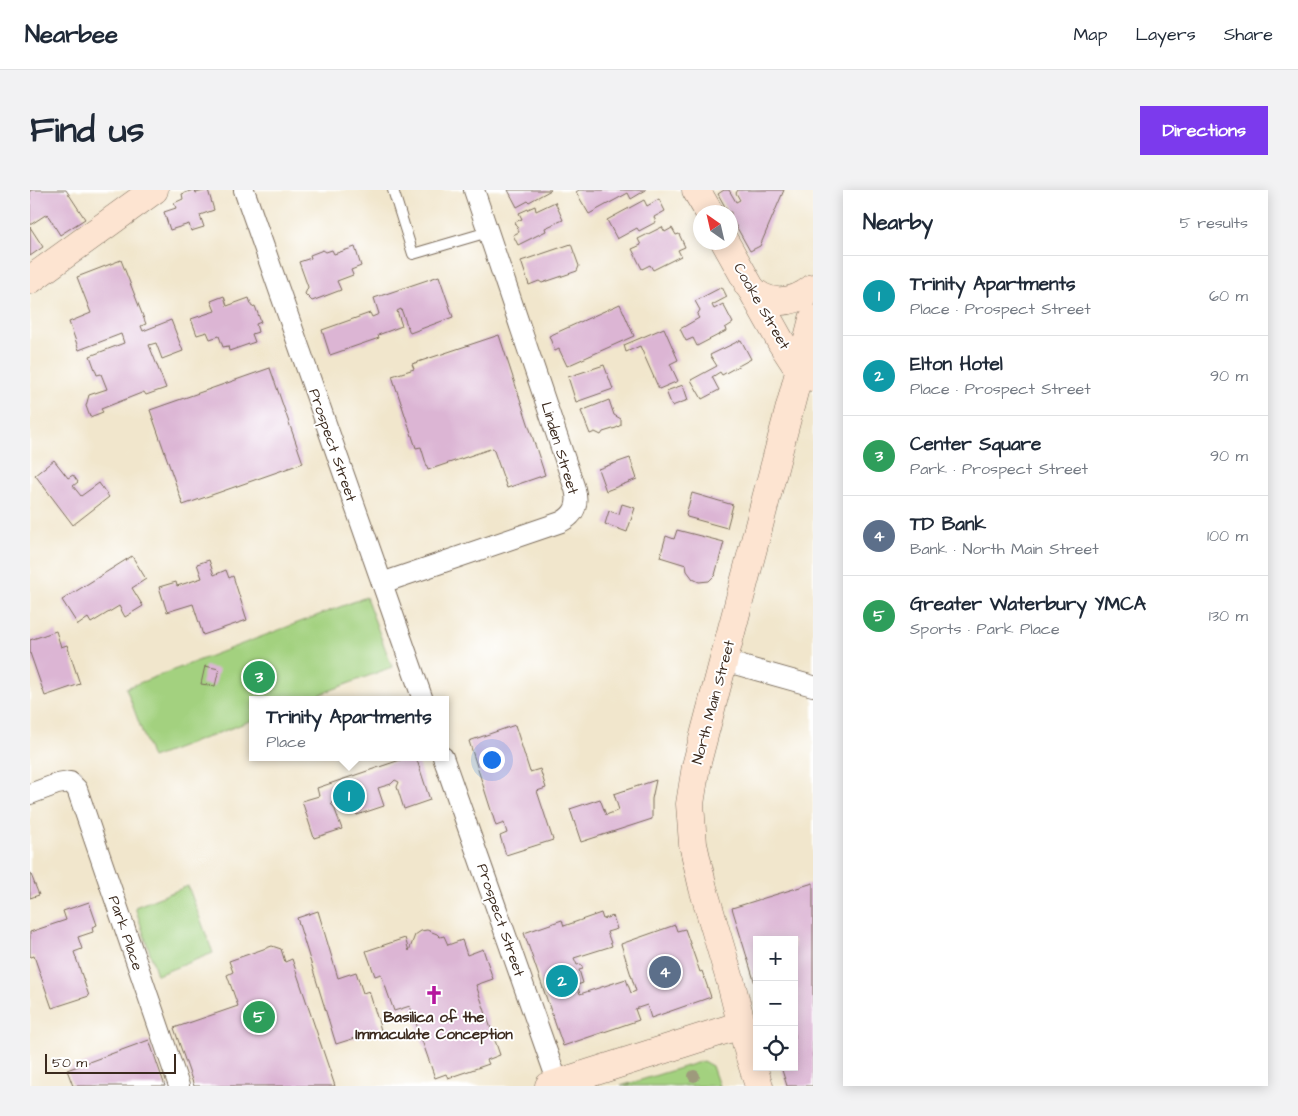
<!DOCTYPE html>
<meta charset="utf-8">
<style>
body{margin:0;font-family:"Architects Daughter",sans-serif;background:#f2f2f3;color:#1f2937}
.controls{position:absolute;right:15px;bottom:15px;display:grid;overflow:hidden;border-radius:0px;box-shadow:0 2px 12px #0003}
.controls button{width:45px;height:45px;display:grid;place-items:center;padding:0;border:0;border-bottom:1px solid #e0e1e3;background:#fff;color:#1f2937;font:25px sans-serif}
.compass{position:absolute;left:663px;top:15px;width:45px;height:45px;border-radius:50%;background:#fff;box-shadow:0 2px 12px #0003;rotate:326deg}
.scale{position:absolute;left:15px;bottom:12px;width:131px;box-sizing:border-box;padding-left:5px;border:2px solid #3b2a1e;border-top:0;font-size:14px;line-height:18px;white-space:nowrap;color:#3b2a1e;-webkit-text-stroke:4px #fff;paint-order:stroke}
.you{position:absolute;left:461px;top:569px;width:18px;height:18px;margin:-12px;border:4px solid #fff;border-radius:50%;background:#1a73e8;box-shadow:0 0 0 8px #1a73e833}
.badge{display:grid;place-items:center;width:32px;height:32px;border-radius:50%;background:#7c3aed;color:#fff;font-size:16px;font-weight:700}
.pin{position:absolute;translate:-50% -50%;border:2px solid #fff;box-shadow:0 1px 5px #0006}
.popup{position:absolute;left:219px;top:506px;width:200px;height:65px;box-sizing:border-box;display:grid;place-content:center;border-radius:0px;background:#fff;filter:drop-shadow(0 1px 4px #0005);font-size:16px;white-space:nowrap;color:#747a83}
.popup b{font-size:19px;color:#1f2937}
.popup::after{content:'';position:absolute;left:50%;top:100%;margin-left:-10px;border:10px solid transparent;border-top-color:#fff}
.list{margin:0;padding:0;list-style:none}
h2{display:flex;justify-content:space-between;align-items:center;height:65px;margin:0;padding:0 20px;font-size:21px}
h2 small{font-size:16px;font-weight:400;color:#747a83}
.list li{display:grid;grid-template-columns:32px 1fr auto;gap:15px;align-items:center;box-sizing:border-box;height:80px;padding:0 20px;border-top:1px solid #e0e1e3}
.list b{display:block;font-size:19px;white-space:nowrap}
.list p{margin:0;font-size:16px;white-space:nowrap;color:#747a83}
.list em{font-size:16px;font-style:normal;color:#747a83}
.icon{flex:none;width:28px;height:28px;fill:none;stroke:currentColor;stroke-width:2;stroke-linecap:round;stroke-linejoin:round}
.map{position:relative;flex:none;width:783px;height:896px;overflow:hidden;border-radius:0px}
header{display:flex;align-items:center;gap:30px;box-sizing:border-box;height:70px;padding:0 25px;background:#fff;border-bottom:1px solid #e0e1e3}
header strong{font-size:24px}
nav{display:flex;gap:28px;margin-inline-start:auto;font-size:18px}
.intro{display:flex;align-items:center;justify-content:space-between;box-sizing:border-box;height:120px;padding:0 30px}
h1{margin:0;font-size:35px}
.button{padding:12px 22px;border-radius:0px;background:#7c3aed;color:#fff;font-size:18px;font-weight:700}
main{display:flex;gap:30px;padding:0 30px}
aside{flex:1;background:#fff;border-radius:0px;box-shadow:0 2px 12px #0003}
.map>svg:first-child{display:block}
</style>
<header>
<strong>Nearbee</strong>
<nav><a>Map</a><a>Layers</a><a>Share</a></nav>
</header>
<div class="intro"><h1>Find us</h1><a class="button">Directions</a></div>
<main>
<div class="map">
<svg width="783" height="896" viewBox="0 0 783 896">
<rect width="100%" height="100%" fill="#fff"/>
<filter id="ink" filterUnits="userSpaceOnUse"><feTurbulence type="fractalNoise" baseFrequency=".02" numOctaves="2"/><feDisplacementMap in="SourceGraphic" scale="10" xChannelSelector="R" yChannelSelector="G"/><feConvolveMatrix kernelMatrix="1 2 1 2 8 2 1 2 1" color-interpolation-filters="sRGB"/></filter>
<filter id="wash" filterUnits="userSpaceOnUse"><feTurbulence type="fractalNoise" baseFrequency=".0096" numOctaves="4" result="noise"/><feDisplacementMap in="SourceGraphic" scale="20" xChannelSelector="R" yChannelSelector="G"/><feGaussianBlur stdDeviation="1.12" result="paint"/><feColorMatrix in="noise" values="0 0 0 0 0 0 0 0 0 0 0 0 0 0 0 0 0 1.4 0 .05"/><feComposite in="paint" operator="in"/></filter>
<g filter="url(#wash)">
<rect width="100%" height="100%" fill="#f1e6cc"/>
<g fill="#a3d17f" stroke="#6f7e4e">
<polygon points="336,407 362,477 275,510 223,510 223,530 122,568 96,498"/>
<polygon points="158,696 183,763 127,785 105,717"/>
<polygon points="673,871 682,876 689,896 591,896"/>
</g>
<g id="blocks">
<g fill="#dcb5d4">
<polygon points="0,0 36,0 55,29 30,45 17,24 0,35"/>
<polygon points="163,0 165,0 166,3 178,0 184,20 170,25 174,37 161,41 159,34 140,40 134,22 146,18 144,13 153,9 152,4"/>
<polygon points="478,0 521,0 499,12 498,11 487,17"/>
<polygon points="549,0 616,0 601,9 598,3 559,24 546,2"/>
<polygon points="694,0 699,0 706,12 710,10 706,3 708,0 754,0 730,56 720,61 701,27 701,22 698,22 688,4"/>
<polygon points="629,9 635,21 624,27 626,32 609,41 607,38 587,49 577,30 614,10 617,16"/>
<polygon points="525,12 533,30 515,38 516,41 488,55 483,45 489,42 485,32 492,29 489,23 505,16 506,21"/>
<polygon points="0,37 13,57 0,66"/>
<polygon points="632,37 635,42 642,38 646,45 649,44 655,57 648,60 651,66 623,80 620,75 612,79 602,59 611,55 608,49"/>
<polygon points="541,54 549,76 547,81 512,93 509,91 499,95 491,71"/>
<polygon points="325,57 331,76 321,80 323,85 307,91 311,100 282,111 275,104 278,97 269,72 281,68 280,65 293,60 296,62 302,60 304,64"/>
<polygon points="91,70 116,134 111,136 113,141 141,130 153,161 132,169 126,153 119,155 136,198 116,205 114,202 71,219 73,222 60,227 56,216 59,205 77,199 71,184 67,185 60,166 94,153 91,144 49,160 39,132 61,123 47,87"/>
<polygon points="409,86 423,127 380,143 371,119 367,121 372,136 348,145 349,148 300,165 292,140 340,123 342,127 349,124 344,108"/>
<polygon points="692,97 697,107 682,115 684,119 693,114 703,133 695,138 696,141 667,156 663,148 656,151 650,139 669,128 667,125 670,120 665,111"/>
<polygon points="194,106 197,116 219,108 222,117 225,116 231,132 226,134 228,142 222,144 225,152 199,161 198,156 193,157 189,146 180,149 177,142 167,145 161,129 185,121 181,111"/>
<polygon points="590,114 604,146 537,176 529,159 525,161 519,146"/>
<polygon points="634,138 648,170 640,174 648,191 629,199 610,156 596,162 594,155"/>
<polygon points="469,145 515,285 477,298 463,258 398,280 391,257 386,258 362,186 384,179 382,174"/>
<polygon points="711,150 721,169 692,185 690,182 682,187 689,200 672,209 661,190 687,176 680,165"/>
<polygon points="574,175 583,199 546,212 538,187"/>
<polygon points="240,178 273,273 153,315 120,220"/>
<polygon points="653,195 658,210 642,216 636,201"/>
<polygon points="579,210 584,225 591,229 591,235 586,238 573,242 571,245 565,242 560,244 551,221"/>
<polygon points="600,268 607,289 576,301 568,279"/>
<polygon points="24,270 38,288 43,285 48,292 43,296 51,306 69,293 79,307 43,335 5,285"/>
<polygon points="662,303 703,315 697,338 657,327 656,324"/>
<polygon points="592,314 605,318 597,342 575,334 579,321 589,324"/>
<polygon points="647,340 694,352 685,385 679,391 669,392 663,389 657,381 656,375 630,367 636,346 644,349"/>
<polygon points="102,366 116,389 102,398 113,416 95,427 89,416 61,433 58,428 48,435 32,410"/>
<polygon points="179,370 184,385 196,380 199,388 203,386 217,430 173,445 163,414 137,422 129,397 146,392 147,396 172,388 167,374"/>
<polygon points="26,441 31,457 37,455 50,494 15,506 0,463 0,450"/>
<polygon points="175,476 189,479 185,496 171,494"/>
<polygon points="485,535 500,582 510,579 516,598 507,601 523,650 476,665 470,646 477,643 474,633 466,636 439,551"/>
<polygon points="379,567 386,567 400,610 374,619 367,597 369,592 365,590 361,594 348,598 354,616 327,625 321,607 308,611 304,609 301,614 304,617 312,639 284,648 272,611 289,606 287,598"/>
<polygon points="626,590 622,609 622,629 551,652 540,619 570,609 576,625 589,620 584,604"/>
<polygon points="0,682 9,705 0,708"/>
<polygon points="783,693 783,896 757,896 751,877 764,877 764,750 727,750 726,797 702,718"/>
<polygon points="59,712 67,735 62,737 63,742 48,747 52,759 44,762 59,806 22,818 4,766 1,767 0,766 0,742 36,730 33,721"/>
<polygon points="288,721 308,788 326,782 333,803 339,801 351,840 306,854 267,728"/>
<polygon points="571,723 573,729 583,726 587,739 577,742 582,756 544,768 547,775 551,774 553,779 549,780 553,793 547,795 550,804 596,789 601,803 606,801 591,754 645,735 647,741 655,739 670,782 672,781 681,807 621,828 617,815 605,819 609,830 533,856 494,743 532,730 534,736"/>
<polygon points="397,740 407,744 410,747 414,746 418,755 432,750 437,765 453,759 463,789 446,795 470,865 457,870 459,874 418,888 416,884 405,888 380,816 364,821 351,784 345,786 336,761 375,748 379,761 385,745 391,741"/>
<polygon points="242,756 251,759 255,772 262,769 305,896 164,896 144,838 208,816 197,785 203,782 199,771"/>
<polygon points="119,850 135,896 43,896 37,880"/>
</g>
</g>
</g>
<g filter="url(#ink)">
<use href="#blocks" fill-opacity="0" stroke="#7b6c5b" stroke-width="1"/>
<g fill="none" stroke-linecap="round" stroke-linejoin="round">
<g stroke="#7b6c5b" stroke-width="12">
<polyline id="lane" points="363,0 383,64 458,42"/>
</g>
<g stroke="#7b6c5b" stroke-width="22">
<g id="street">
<polyline points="214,0 393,510"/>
<path d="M352 393 531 332C545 325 549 314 545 299L444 0"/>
<polyline points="694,471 783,496"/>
<polyline points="413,567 528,893"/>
<polyline points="0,604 27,594 40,592 47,599 149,896"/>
</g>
</g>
<g stroke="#7b6c5b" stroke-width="29">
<g id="secondary">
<polyline points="666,0 679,22"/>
<polyline points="695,52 751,152 764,172 782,187"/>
<polyline points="0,90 124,0"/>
<path d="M718 95C735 117 763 115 783 98"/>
<polyline points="519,896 711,835"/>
<polyline points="729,896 719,864 701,793 673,698 663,654 660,614 666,576 783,129"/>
</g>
</g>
<use href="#lane" stroke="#fff" stroke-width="10"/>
<use href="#street" stroke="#fff" stroke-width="20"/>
<use href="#secondary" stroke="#fde4d1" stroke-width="28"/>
</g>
<circle fill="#9e9a7c" cx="664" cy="886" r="6"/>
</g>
<defs>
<g id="church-bare" transform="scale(1.5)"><path d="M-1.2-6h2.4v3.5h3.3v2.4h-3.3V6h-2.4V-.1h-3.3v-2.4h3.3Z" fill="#b5179e" stroke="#fff" stroke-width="2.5" paint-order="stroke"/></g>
</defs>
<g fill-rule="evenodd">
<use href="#church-bare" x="404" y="805"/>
</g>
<g text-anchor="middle" stroke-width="4" stroke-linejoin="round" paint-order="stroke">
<g font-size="15" fill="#3b2a1e" stroke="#fff">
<text transform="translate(732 116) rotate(60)" y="5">Cooke Street</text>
<text transform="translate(303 255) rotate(71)" y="5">Prospect Street</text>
<text transform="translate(530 258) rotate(73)" y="5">Linden Street</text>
<text transform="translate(683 512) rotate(-75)" y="5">North Main Street</text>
<text transform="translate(471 730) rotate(71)" y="5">Prospect Street</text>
<text transform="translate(96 743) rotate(71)" y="5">Park Place</text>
</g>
<g font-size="15" font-weight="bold" fill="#3b2a1e" stroke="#fff">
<text x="404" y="832">Basilica of the<tspan x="404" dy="17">Immaculate Conception</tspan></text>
</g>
</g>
</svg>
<div class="controls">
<button>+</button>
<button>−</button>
<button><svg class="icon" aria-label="locate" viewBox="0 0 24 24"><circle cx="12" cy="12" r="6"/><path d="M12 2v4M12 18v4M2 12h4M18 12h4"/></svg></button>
</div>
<svg class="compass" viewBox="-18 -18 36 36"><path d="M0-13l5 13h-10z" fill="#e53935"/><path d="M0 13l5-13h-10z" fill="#747a83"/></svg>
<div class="scale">50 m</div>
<div class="you"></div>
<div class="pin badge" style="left:319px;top:606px;background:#0f9aa8">1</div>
<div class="popup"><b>Trinity Apartments</b>Place</div>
<div class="pin badge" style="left:532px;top:791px;background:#0f9aa8">2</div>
<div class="pin badge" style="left:229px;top:487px;background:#2e9e5b">3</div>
<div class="pin badge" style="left:635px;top:782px;background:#5c6f8a">4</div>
<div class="pin badge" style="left:229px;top:827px;background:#2e9e5b">5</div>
</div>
<aside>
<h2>Nearby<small>5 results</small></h2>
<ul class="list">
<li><span class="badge" style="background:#0f9aa8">1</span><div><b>Trinity Apartments</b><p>Place · Prospect Street</p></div><em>60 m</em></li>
<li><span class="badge" style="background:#0f9aa8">2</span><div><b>Elton Hotel</b><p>Place · Prospect Street</p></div><em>90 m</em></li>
<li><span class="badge" style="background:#2e9e5b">3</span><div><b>Center Square</b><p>Park · Prospect Street</p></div><em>90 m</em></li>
<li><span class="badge" style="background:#5c6f8a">4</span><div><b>TD Bank</b><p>Bank · North Main Street</p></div><em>100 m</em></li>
<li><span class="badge" style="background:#2e9e5b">5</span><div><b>Greater Waterbury YMCA</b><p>Sports · Park Place</p></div><em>130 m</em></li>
</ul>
</aside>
</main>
